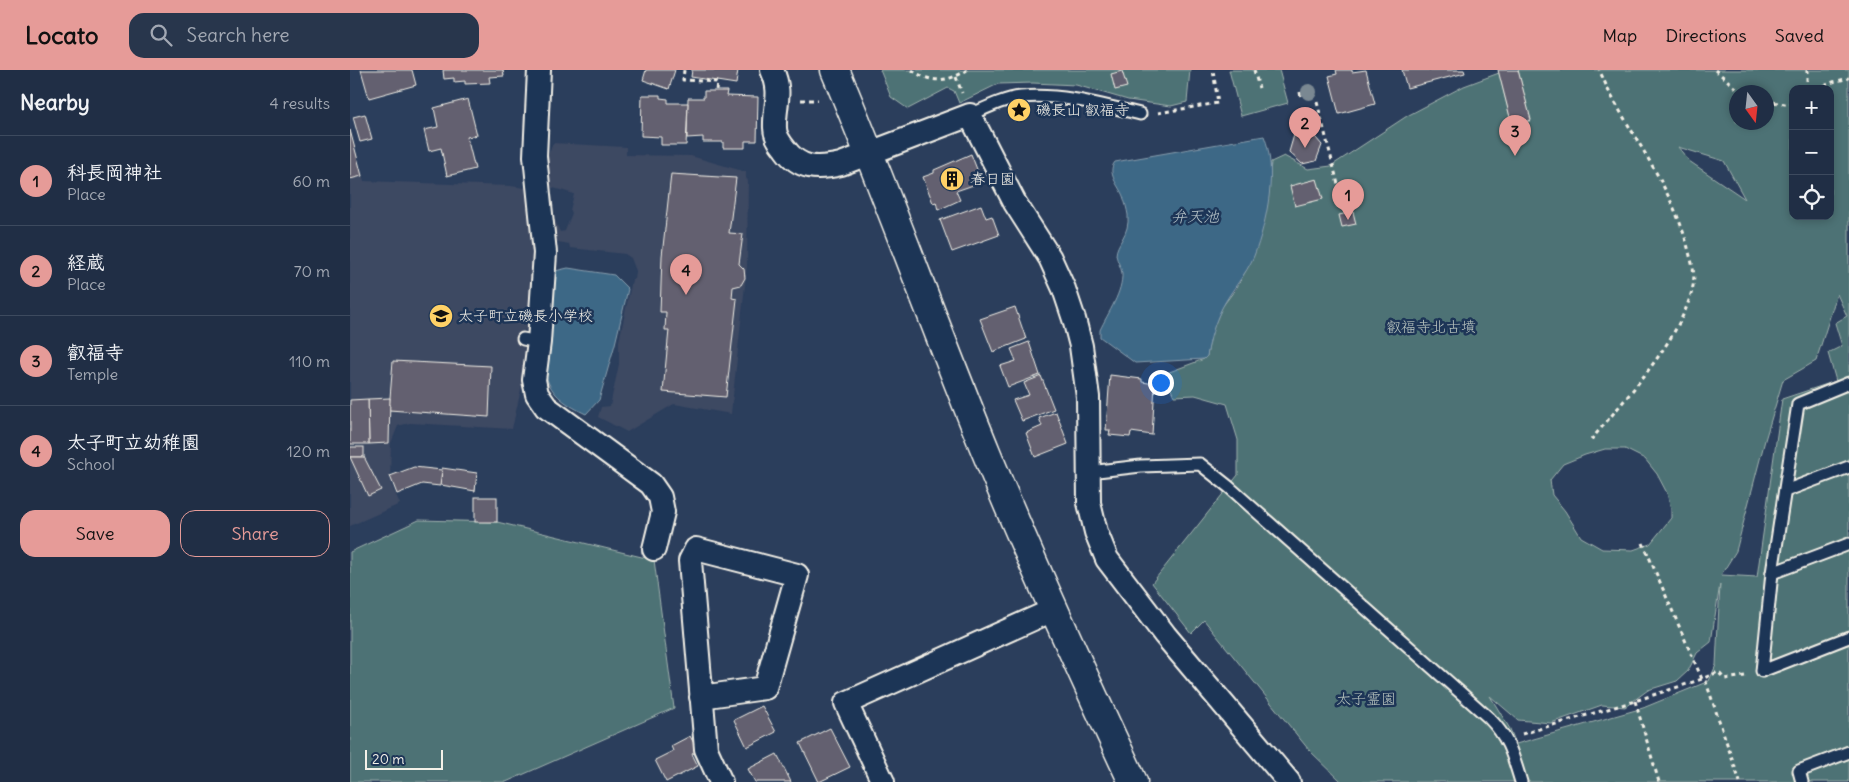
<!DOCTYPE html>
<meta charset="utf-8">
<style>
body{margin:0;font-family:Delius,"Klee One",sans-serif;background:#28364c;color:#f1f3f6}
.controls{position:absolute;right:15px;top:15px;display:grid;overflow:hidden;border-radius:10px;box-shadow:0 2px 8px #0003}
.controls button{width:45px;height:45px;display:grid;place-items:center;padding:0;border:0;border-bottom:1px solid #3d4a5e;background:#202e45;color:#f1f3f6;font:25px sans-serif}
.compass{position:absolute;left:1379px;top:15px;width:45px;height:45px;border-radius:50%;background:#202e45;box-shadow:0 2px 8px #0003;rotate:165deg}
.scale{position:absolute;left:15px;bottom:12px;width:78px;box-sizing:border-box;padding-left:5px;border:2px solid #f4f1e8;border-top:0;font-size:14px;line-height:18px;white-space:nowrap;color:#f4f1e8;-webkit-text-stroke:4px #1d3557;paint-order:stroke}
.you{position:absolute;left:810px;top:312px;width:18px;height:18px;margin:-12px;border:4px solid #fff;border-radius:50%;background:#1a73e8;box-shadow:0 0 0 8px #1a73e833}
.badge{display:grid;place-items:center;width:32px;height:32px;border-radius:50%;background:#e69b98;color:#111;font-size:16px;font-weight:700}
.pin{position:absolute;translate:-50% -41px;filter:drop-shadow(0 1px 2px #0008)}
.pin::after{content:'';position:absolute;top:26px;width:18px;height:15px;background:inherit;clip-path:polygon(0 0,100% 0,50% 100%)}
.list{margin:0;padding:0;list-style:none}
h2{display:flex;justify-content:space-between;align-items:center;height:65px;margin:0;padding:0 20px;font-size:21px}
h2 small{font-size:16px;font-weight:400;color:#a2a8b3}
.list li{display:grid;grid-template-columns:32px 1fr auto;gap:15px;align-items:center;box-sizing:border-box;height:90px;padding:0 20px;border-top:1px solid #3d4a5e}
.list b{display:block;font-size:19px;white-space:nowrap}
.list p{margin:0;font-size:16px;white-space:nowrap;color:#a2a8b3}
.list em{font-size:16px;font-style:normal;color:#a2a8b3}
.actions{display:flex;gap:10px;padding:15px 20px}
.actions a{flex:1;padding:11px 0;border:1px solid #e69b98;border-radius:15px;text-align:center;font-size:18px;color:#e69b98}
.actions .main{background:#e69b98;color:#111}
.icon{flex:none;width:28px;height:28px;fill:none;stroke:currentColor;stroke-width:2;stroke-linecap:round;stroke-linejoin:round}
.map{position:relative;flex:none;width:1499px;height:712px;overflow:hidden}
header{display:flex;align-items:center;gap:30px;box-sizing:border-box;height:70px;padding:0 25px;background:#e69b98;color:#111}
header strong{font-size:24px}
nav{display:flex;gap:28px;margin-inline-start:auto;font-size:18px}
.search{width:350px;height:45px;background:#28364c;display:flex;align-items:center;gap:12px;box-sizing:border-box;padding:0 18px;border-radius:15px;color:#a2a8b3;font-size:19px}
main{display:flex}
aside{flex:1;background:#202e45}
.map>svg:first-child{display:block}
</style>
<header>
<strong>Locato</strong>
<div class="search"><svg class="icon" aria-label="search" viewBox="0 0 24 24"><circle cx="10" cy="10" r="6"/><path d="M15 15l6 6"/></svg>Search here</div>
<nav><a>Map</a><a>Directions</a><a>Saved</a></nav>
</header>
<main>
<aside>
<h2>Nearby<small>4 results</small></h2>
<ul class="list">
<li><span class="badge">1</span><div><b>科長岡神社</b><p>Place</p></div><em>60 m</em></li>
<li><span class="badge">2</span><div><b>経蔵</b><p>Place</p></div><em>70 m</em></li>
<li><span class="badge">3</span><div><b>叡福寺</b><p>Temple</p></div><em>110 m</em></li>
<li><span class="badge">4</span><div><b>太子町立幼稚園</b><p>School</p></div><em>120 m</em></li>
</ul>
<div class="actions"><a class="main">Save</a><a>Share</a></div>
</aside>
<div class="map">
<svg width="1499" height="712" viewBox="0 0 1499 712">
<rect width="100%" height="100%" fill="#2b3e5c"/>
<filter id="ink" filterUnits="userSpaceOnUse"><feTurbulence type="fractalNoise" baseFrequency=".02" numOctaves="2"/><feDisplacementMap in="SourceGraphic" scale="10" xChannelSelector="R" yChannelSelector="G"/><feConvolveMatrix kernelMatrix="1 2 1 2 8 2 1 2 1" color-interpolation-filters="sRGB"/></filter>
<g filter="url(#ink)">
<g fill="#3c4862">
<polygon points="0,60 14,111 161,116 183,119 186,162 180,262 174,260 172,274 178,276 175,302 162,359 60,353 48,356 41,373 40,411 50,434 0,456"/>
<polygon points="203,73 276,77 276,85 341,86 396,102 396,108 398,111 397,197 381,344 324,334 277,362 248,347 251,337 260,336 269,294 269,271 282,210 285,209 286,201 281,188 275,184 220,178 219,174 203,171 203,149 205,150 210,162 215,161 222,143 220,140 224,124 200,117 198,85"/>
</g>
<g fill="#4d7274" stroke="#a0b2ae" fill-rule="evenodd">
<polygon points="530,0 840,0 837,32 821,36 778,30 726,15 683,13 648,14 609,33 604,21 598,18 558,39 541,27"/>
<polygon points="879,0 929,0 938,33 891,46"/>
<path d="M1168 0H1499V712H992L959 680 854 550 841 563 802 513 888 405V370L877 334 845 325 824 326 814 304 854 289 857 286 861 263 872 237 887 217 903 187 917 136 921 92 934 86 958 99 981 96 1057 46 1114 16 1149 3 1162 55 1181 51ZM1443 19H1480V146H1443ZM1386 22H1416V52H1386ZM1328 77 1374 91 1395 129 1339 91ZM1487 224 1497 246 1485 253 1492 276 1478 283 1486 311 1432 329 1407 507 1371 505 1386 481 1415 370 1433 310 1466 291ZM1255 379H1275L1295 389 1307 404 1317 423 1321 439V448L1300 474 1283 480 1252 479 1231 467 1215 441 1202 425 1200 410 1213 394 1235 385ZM1370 514 1366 595 1359 611 1293 638 1166 674 1160 659 1140 626 1168 650 1201 653 1252 635 1275 637 1298 620 1327 611 1338 601 1347 583 1361 572Z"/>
<polygon points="69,450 147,452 304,490 324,638 156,712 0,712 0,482"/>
</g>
<g fill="#3e6786" stroke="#879ead">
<path d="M914 66C928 100 917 152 904 186 896 205 881 220 872 238 864 254 860 269 857 286L854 289 785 293 750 267V260C758 243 773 222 772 203 771 197 767 191 766 185 766 173 780 165 778 145 777 139 775 132 773 126 769 116 756 103 765 92Z"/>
<path d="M218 198 264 205 278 219 265 274 249 330 236 344C219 336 200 325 196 305L205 201Z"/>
</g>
<g fill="#646170" stroke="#f4f1e8">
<polygon points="11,0 62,0 66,15 19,28"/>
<polygon points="93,0 153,0 154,6 139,7 140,13 115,14 115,11 104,12 104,8 94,9"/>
<polygon points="296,0 325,0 319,19 293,10"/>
<polygon points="342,0 388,0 386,14 341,7"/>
<polygon points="986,0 1002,0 1002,2 1016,0 1025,34 989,44 979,6 987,4"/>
<polygon points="1052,0 1114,0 1115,3 1057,18"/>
<polygon points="1148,0 1168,0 1181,50 1162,55"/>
<polygon points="772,1 777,17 765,20 761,4"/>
<polygon points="354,21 377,21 376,26 408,27 407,71 395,71 395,78 373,78 373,72 353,72 353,67 337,68 338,28 354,28"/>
<polygon points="292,25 310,25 310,28 318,29 318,33 338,33 336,75 311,75 311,67 291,66"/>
<polygon points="118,29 127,65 117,67 125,99 97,106 91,78 79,81 74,60 88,57 84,38"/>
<polygon points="15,44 22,69 10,72 3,47"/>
<polygon points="0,60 12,106 0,109"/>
<polygon points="960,61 972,75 966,91 952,94 939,82 944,65"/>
<polygon points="621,84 632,112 606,121 610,130 588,140 586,132 583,133 573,107 584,103 584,100"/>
<polygon points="321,104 386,108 379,163 393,164 389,194 394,199 395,208 391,215 383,217 382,228 387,229 376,327 313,322 319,260 315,260 316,242 310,242 312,186"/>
<polygon points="967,109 973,129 945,136 940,116"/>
<polygon points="999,128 1000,133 987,137 985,131"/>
<polygon points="631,135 636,148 642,146 649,165 602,182 590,150"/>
<polygon points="1003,142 1006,154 992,157 989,145"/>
<polygon points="665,237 676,269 643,282 630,249"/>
<polygon points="679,272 690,305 658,317 650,296 666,291 661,279"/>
<polygon points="43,291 141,296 139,347 39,340"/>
<polygon points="760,305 792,309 792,312 805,314 802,365 781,362 780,367 759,365 760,360 756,360"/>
<polygon points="691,306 704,339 672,351 663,330 679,325 674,313"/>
<polygon points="40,328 39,373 19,374 18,329"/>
<polygon points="18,329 19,374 0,374 0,330"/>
<polygon points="706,342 718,374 685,387 676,363 692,356 689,348"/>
<rect x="0" y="377" width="14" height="10"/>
<polygon points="0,387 14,387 31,420 18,426"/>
<polygon points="64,397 92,400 90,416 72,414 47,424 40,406"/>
<polygon points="92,398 127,403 125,421 91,415"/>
<rect x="125" y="427" width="22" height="25"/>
<polygon points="412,636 426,662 397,677 384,650"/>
<polygon points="480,658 500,697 469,712 450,673"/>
<polygon points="340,666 348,681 342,684 348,696 316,712 305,690 323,681 321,676"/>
<polygon points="427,684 441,712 405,712 398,699"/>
</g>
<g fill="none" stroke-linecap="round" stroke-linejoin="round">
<g stroke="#f4f1e8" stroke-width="15">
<g id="service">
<path d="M620 45C636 38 653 29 671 27 711 23 752 35 790 44"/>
<polyline points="173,269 189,272"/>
<polyline points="1499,313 1448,334 1422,503 1412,601 1499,567"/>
<path d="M739 402 791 396 850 394 879 417 1139 648C1159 668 1163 686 1171 712"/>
<polyline points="1435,421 1499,397"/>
<polyline points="1422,503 1499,474"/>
<polyline points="1452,712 1449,701 1499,682"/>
</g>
</g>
<g stroke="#f4f1e8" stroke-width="26">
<g id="minor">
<polyline points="189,0 185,86 195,183 189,272 184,310 187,324 196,337 301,414 310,427 313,442 304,479"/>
<path d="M422 0C433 24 424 35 425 58 425 66 430 73 435 79 450 100 468 99 491 94L620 45 665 133 700 188 714 219 724 249 731 276 738 327 739 433 746 462 757 489 815 565 939 712"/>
<polyline points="351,627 415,618 447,505 346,479 340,491 356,679 371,712"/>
<polyline points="533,712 496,633 703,540"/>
</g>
</g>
<g stroke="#f4f1e8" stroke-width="31">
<path id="tertiary" d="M485 0C538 126 584 255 636 382 682 494 732 603 783 712"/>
</g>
<g stroke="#f4f1e8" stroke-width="3" stroke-dasharray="4 4" stroke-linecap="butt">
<polyline points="334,0 333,10 367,12 366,21"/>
<path d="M562 0C581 14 598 12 617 0"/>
<polyline points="904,0 909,18"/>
<polyline points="1365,0 1391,22"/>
<polyline points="606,7 612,23"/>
<polyline points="1457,19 1457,0"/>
<polyline points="1467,19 1483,12 1499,8"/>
<polyline points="950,22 951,28"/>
<polyline points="451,30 468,30"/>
<polyline points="1416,31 1435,34 1443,33"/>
<polyline points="967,32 991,126"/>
<polyline points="808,43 868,33 863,0"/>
<path d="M1241 370C1274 330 1333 267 1343 216 1345 206 1343 196 1340 186 1327 128 1291 79 1262 27 1257 19 1254 9 1249 0"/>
<polyline points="1293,473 1352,609 1356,612 1390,712"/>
<polyline points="1285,631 1309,712"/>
<polyline points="1172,664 1285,631 1352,609 1368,602 1375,609 1395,606"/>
</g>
<use href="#service" stroke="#1d3557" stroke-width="11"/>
<use href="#minor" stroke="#1d3557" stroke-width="22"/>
<use href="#tertiary" stroke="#1d3557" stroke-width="28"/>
</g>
<circle fill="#7a8892" cx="959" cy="22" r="8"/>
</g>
<defs>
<g id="sight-disc" transform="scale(1.25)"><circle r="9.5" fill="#ffd166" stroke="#1d3557"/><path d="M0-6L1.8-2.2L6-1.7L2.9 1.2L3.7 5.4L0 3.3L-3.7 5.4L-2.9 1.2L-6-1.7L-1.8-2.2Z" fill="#111"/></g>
<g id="building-disc" transform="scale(1.25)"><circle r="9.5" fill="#ffd166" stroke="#1d3557"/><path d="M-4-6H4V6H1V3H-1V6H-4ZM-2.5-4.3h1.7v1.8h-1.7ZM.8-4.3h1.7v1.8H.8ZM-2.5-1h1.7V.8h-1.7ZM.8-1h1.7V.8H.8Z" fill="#111"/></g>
<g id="school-disc" transform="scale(1.25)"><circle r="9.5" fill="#ffd166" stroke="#1d3557"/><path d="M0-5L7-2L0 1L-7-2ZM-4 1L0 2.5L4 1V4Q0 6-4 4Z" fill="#111"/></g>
</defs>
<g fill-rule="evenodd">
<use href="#sight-disc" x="669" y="40"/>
<use href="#building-disc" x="602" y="109"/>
<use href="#school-disc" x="91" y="246"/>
</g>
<g text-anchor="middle" stroke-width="5" stroke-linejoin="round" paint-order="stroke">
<g font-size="15" fill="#f4f1e8" stroke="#1d3557" text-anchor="start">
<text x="686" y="45">磯長山 叡福寺</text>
<text x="620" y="114">春日園</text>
<text x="108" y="251">太子町立磯長小学校</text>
</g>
<g font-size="15" fill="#bac5bf" stroke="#1d3557">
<text x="1081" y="262">叡福寺北古墳</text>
<text x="1016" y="634">太子霊園</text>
</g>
<g font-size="16" font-style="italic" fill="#b4c1c6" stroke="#1d3557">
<text x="845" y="152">弁天池</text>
</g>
</g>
</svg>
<div class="controls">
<button>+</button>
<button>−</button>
<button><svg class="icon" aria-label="locate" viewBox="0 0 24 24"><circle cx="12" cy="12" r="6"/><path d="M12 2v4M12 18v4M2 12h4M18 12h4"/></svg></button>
</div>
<svg class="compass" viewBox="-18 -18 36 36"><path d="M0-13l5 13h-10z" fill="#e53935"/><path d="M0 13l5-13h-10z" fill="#a2a8b3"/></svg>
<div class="scale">20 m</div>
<div class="you"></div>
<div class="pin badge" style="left:998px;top:150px">1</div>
<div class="pin badge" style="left:955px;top:78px">2</div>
<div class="pin badge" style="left:1165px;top:86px">3</div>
<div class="pin badge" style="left:336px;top:225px">4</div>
</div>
</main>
